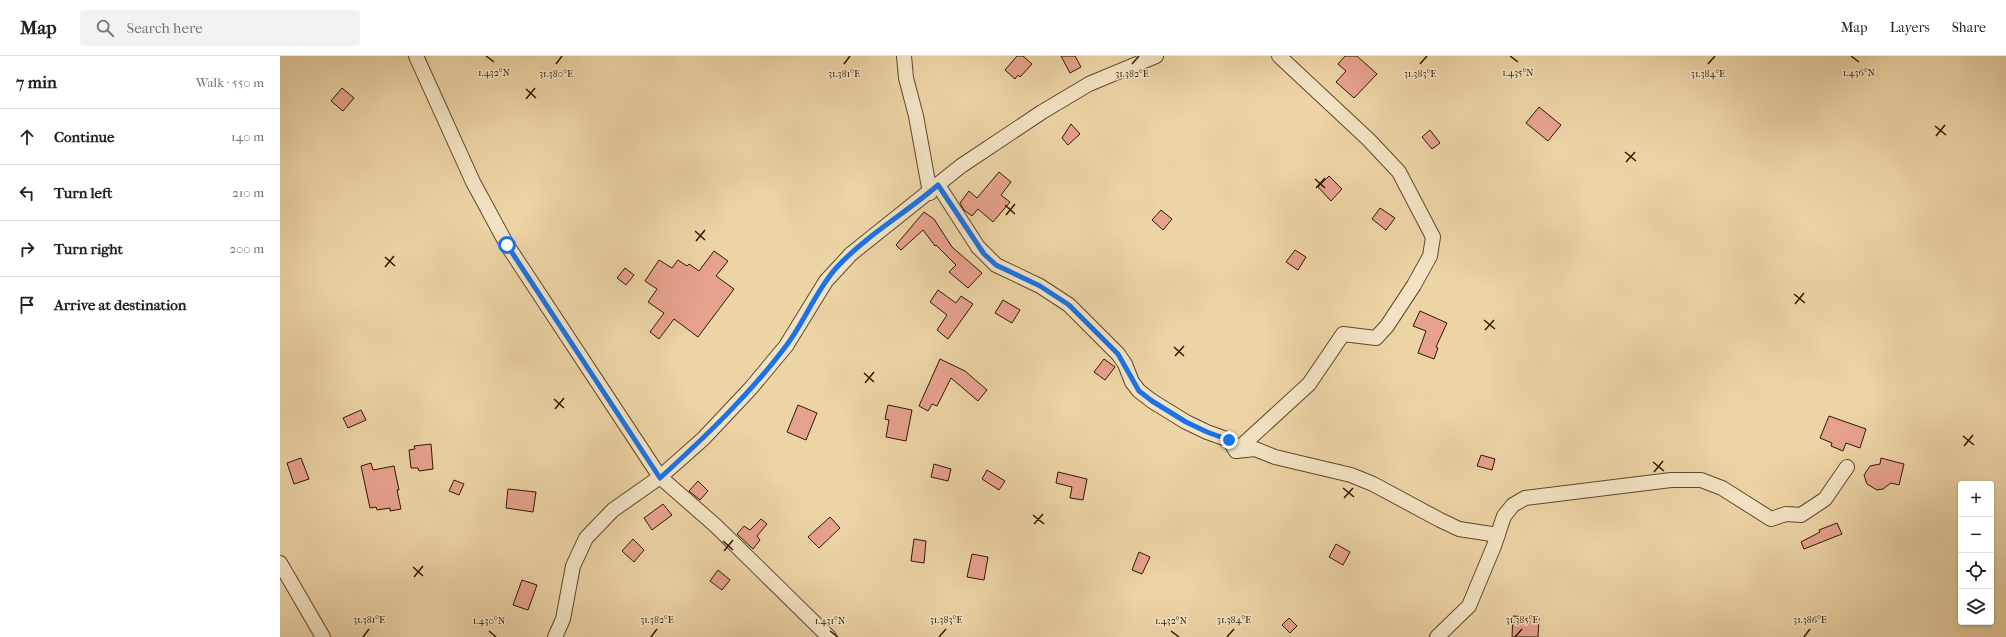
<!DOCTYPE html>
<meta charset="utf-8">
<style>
body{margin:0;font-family:"IM FELL French Canon",serif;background:#f2f2f2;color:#202124}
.controls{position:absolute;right:12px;bottom:12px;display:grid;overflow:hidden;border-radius:4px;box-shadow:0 1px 3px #0004}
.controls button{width:36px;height:36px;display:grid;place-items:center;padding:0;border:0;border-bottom:1px solid #e0e0e0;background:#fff;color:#202124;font:20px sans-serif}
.stop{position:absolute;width:12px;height:12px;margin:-9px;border:3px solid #1a73e8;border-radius:50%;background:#fff}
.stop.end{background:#1a73e8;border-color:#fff;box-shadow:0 1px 4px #0008}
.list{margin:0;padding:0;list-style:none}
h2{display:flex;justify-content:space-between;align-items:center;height:52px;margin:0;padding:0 16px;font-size:17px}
h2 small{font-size:13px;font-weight:400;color:#757577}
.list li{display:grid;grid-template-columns:26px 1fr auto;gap:12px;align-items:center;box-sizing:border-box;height:56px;padding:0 16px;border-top:1px solid #e0e0e0}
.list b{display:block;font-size:15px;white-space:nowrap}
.list em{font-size:13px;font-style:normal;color:#757577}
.icon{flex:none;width:22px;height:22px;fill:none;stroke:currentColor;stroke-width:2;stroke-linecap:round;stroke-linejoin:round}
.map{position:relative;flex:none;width:1726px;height:581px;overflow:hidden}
header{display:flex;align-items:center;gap:24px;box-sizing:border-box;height:56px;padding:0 20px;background:#fff;border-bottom:1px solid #e0e0e0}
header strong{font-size:19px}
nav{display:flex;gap:22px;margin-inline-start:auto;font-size:14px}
.search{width:280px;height:36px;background:#f2f2f2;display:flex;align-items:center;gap:10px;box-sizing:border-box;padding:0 14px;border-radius:4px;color:#757577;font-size:15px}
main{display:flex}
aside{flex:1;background:#fff}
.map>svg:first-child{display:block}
</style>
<header>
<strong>Map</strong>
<div class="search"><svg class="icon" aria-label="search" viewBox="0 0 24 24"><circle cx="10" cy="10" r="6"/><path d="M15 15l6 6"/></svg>Search here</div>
<nav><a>Map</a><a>Layers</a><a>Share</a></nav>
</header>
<main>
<aside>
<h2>7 min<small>Walk · 550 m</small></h2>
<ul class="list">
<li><svg class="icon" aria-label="ahead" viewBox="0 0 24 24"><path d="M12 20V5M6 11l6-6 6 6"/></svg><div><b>Continue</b></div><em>140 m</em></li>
<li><svg class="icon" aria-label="left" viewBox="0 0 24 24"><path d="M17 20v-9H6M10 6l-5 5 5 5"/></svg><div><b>Turn left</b></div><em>210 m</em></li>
<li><svg class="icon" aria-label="right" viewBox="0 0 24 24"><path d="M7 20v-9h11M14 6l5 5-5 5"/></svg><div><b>Turn right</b></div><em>200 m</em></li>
<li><svg class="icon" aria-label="arrive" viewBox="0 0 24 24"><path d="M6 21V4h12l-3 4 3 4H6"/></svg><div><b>Arrive at destination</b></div></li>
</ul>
</aside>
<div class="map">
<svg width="1726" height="581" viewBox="0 0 1726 581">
<rect width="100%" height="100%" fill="#edd4a5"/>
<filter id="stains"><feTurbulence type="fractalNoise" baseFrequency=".005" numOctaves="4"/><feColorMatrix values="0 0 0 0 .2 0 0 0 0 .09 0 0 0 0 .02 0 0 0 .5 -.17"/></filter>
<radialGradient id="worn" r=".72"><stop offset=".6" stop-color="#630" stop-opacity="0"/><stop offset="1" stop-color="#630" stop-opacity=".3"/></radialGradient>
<g fill="#e7a28e" stroke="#2e1902">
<polygon points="737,0 743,0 752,8 740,21 738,19 735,23 725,14"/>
<polygon points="781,0 795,0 801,11 790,17"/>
<polygon points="1065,0 1077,0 1097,18 1074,42 1056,26 1066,15 1058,8"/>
<polygon points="62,32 74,42 63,55 51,45"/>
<polygon points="1259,51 1281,69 1268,85 1246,67"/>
<polygon points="791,68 800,78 788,89 782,82"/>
<polygon points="1150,74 1160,87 1152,93 1142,81"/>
<polygon points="719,116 731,126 721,139 730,146 713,166 698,153 692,160 684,154 680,147 689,135 697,142"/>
<polygon points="1049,120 1062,133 1051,145 1038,131"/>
<polygon points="1100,152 1115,162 1106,174 1092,163"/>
<polygon points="881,154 892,163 883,174 872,164"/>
<polygon points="644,156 654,163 672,191 702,217 688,232 669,216 676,209 656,189 655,190 643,174 621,194 616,189"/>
<polygon points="1015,194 1026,201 1018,214 1006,206"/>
<polygon points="434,195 448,205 436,220 454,233 418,281 394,263 379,283 370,276 384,257 368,246 377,233 365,225 379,204 392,212 398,204 407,210 409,208 419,215"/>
<polygon points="345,212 354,219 346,229 337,222"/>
<polygon points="658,234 676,247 681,240 693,248 668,283 657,274 667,259 650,246"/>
<polygon points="723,244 740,254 732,267 715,257"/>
<polygon points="1140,255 1167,267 1156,291 1158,292 1154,303 1138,297 1146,275 1133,270"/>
<polygon points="660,303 685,315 707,334 698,345 671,322 657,350 652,348 648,355 639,350"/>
<polygon points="824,303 835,311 825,324 814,316"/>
<polygon points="518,349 537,357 526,384 507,376"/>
<polygon points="608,349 632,354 626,385 606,381 609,364 605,363"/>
<polygon points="81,354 86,364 68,372 63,362"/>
<polygon points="1549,360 1586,373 1580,392 1566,387 1563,395 1551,390 1552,387 1540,382"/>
<polygon points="151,388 153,413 139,415 138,412 131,412 129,394 135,393 134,390"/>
<polygon points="1201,399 1215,403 1212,414 1197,410"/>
<polygon points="21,402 29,423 14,428 7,407"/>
<polygon points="1601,402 1624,408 1619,429 1611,427 1603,433 1597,434 1587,428 1584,419 1590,410 1600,408"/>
<polygon points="91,407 93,414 114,410 119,434 117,434 121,453 110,455 110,452 97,454 96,451 90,452 81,410"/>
<polygon points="654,408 671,413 668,425 651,421"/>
<polygon points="707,414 725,425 719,434 702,423"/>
<polygon points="778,416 807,423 803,444 790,442 792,431 776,427"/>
<polygon points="174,424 184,428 179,439 169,435"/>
<polygon points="418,425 428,435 420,444 409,435"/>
<polygon points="228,433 256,436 253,456 226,452"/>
<polygon points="383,448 392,459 372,474 364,462"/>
<polygon points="550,461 560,472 539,492 528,481"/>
<polygon points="481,463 487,468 477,480 480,484 473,493 457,478 464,470 470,474"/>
<polygon points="1557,467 1562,478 1524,493 1521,486 1540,476 1539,474"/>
<polygon points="353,483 364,494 354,506 342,495"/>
<polygon points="634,483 646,485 644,507 631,505"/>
<polygon points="1056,488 1070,496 1063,509 1049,501"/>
<polygon points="859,496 870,501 862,518 852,514"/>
<polygon points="692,498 708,501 704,524 687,521"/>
<polygon points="438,514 450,524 442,534 430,525"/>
<polygon points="242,524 257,529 248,554 233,549"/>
<polygon points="1233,560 1259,562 1258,581 1232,581"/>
<polygon points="1009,562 1017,570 1010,577 1002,569"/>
</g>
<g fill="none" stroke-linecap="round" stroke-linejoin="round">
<g stroke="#5e482b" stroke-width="16">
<g id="street">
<polyline points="136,0 193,126 227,189 380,421 436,470 549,581"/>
<polyline points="624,0 626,22 636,60 650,137"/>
<polyline points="658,129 698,191 716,209 760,230 789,249 838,298 845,308 852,326 859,335 872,345 906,366 927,376 949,384 956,395 975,393 995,401 1071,419 1093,428 1160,464 1179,473 1218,479"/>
<polyline points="956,395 1029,328 1063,278 1096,282 1107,270 1134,229 1150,200 1153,181 1119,116 1089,84 999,0"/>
<polyline points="0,507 43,581"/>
<polyline points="275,581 283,563 293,510 306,482 333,454 380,421 423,383 471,332 506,290 546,225 571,198 681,110 762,56 809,28 876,0"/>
<polyline points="1157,581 1189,550 1214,490 1224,460 1233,449 1245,442 1391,424 1421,424 1442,432 1491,463 1506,458 1521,459 1545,443 1567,411"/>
</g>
</g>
<use href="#street" stroke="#f3e3c4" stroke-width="14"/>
</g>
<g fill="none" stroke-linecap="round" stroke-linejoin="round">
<path stroke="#1a73e8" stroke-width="5" d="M227 189 380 422C425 381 470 338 506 290 525 265 536 234 557 211 587 179 626 157 658 129L704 198 716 209 760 230 789 249 838 298 859 335 872 345 906 366 927 376 949 384"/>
</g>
<path fill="none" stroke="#2e1902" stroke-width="1.5" d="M206 0 214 6M1230 0 1238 6M1571 0 1579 6M276 8 282 0M564 8 570 0M852 8 859 0M1140 8 1147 0M1428 8 1435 0M246 33 256 42M246 43 255 32M1655 70 1666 79M1656 80 1665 69M1345 96 1356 105M1346 106 1355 96M1035 123 1045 132M1036 132 1045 122M725 149 735 158M726 159 735 148M415 175 425 184M416 185 425 174M105 201 115 210M105 211 114 200M1514 238 1525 247M1515 248 1524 237M1204 264 1215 273M1205 274 1214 264M894 291 904 300M895 300 904 290M584 317 594 326M585 327 594 316M274 343 284 352M275 353 284 342M1683 380 1694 389M1684 390 1693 379M1373 406 1384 415M1374 416 1383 405M1063 432 1074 441M1064 442 1073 432M753 459 764 468M754 468 763 458M443 485 453 494M444 495 453 484M133 511 143 520M134 521 143 510M209 575 216 581M550 575 558 581M891 575 899 581M83 581 89 573M371 581 377 573M659 581 666 573M947 581 954 573M1235 581 1242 573M1524 581 1530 573"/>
<g font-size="10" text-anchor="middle" fill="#2e1902" stroke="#f3e3c4" stroke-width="3" stroke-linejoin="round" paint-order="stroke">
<text x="1238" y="20">1.435°N</text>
<text x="1579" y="20">1.436°N</text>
<text x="214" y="20">1.432°N</text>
<text x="276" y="21">31.380°E</text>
<text x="564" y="21">31.381°E</text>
<text x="852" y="21">31.382°E</text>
<text x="1140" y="21">31.383°E</text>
<text x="1428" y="21">31.384°E</text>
<text x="89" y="567">31.381°E</text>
<text x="377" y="567">31.382°E</text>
<text x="666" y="567">31.383°E</text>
<text x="954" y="567">31.384°E</text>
<text x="1242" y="567">31.385°E</text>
<text x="1530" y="567">31.386°E</text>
<text x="209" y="568">1.430°N</text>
<text x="550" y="568">1.431°N</text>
<text x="891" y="568">1.432°N</text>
</g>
<rect width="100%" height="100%" filter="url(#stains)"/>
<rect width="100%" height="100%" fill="url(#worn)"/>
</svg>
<div class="controls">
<button>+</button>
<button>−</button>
<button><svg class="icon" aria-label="locate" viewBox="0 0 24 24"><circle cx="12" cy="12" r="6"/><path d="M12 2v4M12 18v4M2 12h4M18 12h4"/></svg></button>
<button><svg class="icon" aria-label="layers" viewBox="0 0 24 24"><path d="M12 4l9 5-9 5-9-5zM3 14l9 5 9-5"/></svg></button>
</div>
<div class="stop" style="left:227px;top:189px"></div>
<div class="stop end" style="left:949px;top:384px"></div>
</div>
</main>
